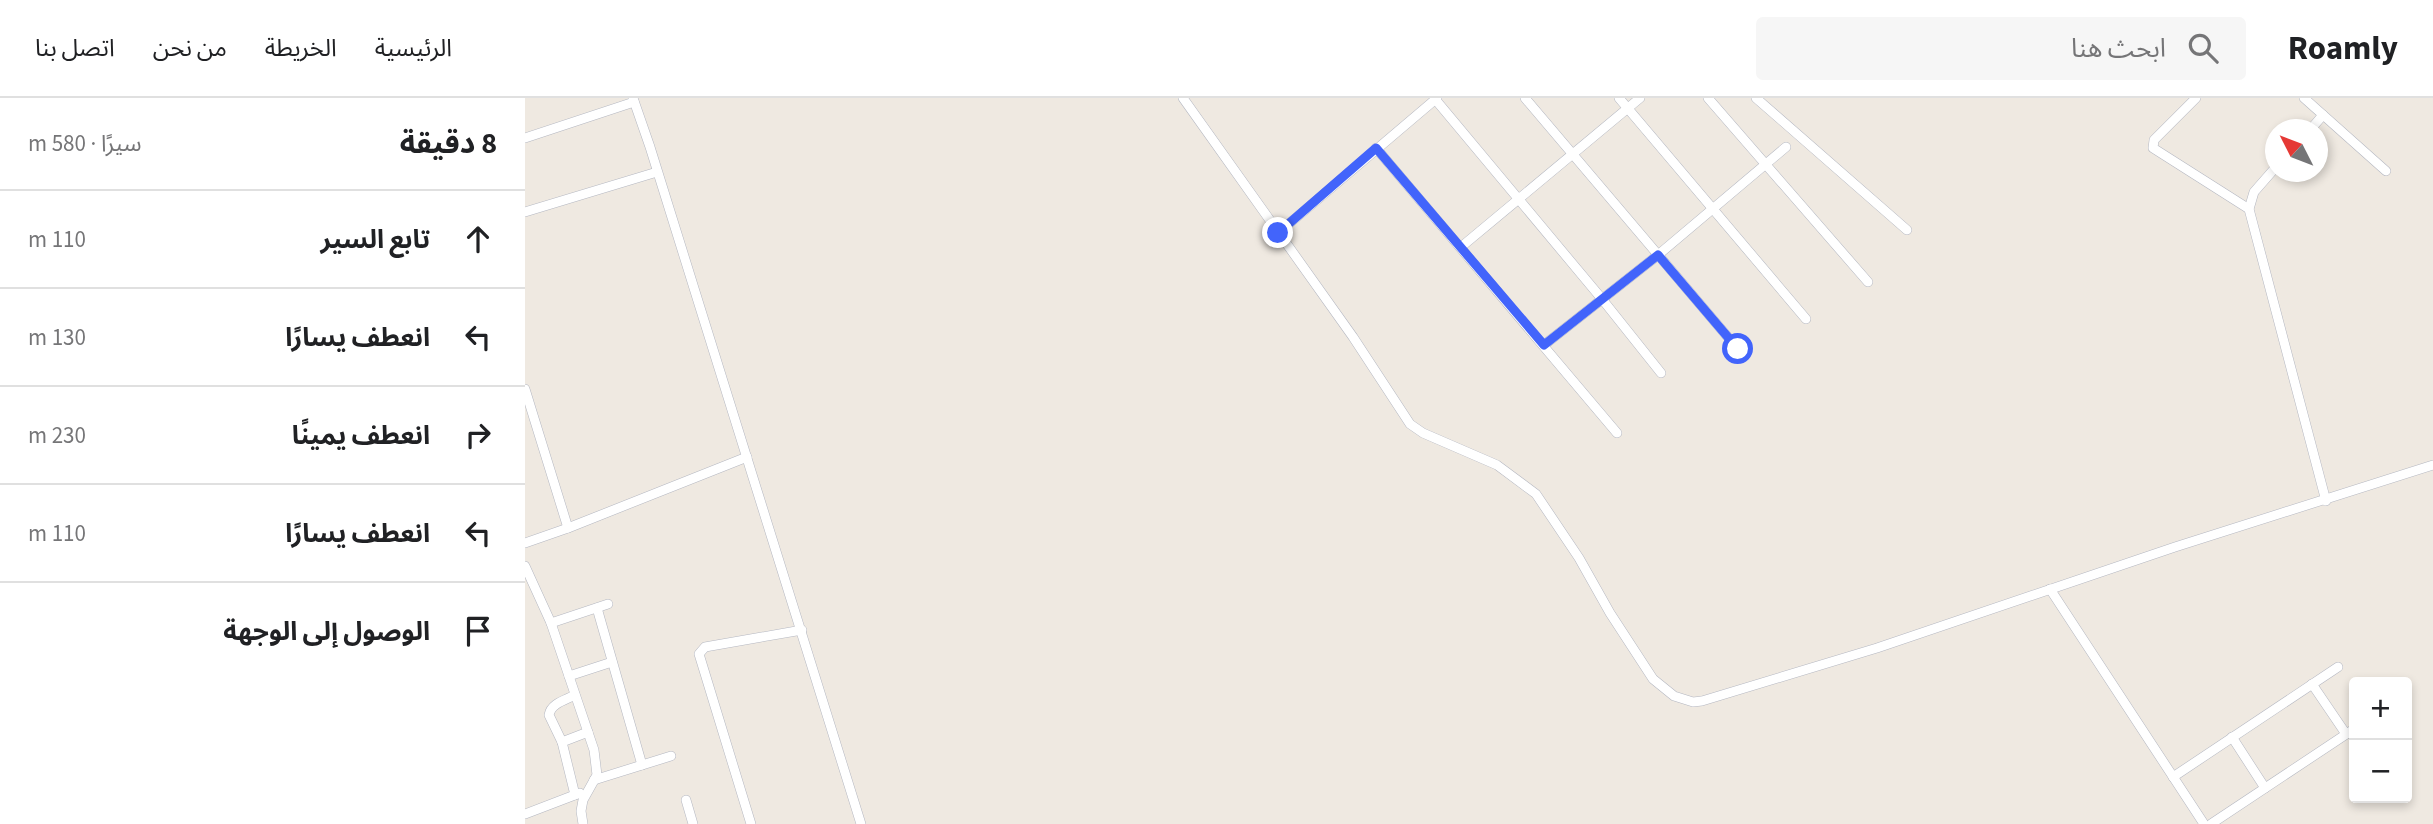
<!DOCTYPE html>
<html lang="ar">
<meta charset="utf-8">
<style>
body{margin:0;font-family:"Source Sans 3","Noto Sans Arabic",sans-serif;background:#f6f6f6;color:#202124;direction:rtl}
.controls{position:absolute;right:21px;bottom:21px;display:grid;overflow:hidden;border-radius:7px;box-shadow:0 4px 10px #0003}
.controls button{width:63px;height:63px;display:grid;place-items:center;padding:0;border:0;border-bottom:2px solid #e0e0e0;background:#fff;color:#202124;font:35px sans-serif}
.compass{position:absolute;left:1740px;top:21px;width:63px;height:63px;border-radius:50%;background:#fff;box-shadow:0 4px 10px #0003;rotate:312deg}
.stop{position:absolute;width:21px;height:21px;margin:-16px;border:5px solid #4264fb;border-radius:50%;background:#fff}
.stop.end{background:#4264fb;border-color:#fff;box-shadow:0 2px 7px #0008}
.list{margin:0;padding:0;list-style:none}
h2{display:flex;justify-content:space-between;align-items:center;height:91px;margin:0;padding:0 28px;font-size:30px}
h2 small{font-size:23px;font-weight:400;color:#757577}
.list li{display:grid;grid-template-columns:46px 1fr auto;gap:21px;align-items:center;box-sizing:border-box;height:98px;padding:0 28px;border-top:2px solid #e0e0e0}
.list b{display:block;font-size:26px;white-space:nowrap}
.list em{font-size:23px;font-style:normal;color:#757577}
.icon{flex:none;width:38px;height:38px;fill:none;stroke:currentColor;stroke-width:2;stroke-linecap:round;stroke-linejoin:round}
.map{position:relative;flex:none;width:1908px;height:726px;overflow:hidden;direction:ltr}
header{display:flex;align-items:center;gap:42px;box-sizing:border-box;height:98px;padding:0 35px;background:#fff;border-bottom:2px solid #e0e0e0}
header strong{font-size:33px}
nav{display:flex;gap:38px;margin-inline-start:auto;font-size:24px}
.search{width:490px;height:63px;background:#f6f6f6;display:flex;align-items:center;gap:18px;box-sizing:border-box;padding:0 24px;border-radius:7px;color:#757577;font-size:26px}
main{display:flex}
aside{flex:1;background:#fff}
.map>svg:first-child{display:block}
</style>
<header>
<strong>Roamly</strong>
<div class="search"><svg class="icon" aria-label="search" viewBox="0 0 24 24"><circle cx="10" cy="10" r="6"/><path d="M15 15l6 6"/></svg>ابحث هنا</div>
<nav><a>الرئيسية</a><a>الخريطة</a><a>من نحن</a><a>اتصل بنا</a></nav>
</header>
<main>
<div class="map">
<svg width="1908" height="726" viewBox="0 0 1908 726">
<rect width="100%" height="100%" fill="#efe9e1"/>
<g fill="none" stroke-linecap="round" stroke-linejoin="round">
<g stroke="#b4b7c1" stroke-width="10">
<g id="minor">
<polyline points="108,0 125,49 336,726"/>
<polyline points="658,0 828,239 885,326 898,335 972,367 1011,396 1054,460 1085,515 1128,581 1149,598 1168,604 1177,603 1352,550 1650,449 1908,367"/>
<polyline points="1000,0 1213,251"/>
<polyline points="1094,0 1281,221"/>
<polyline points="1183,0 1343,184"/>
<polyline points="1231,0 1382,132"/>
<polyline points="1671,0 1629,42 1628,50 1724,111"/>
<polyline points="1779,0 1861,73"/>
<polyline points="910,1 1077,201 1136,275"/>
<polyline points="1785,32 1798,17"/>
<polyline points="0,40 109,4"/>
<polyline points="851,50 1092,335"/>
<polyline points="1750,70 1729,94 1724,111 1801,403"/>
<polyline points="0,114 132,74"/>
<polyline points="753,135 912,0"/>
<polyline points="936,149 1115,0"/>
<polyline points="1019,247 1133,157 1261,49"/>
<polyline points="0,291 43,430"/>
<polyline points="0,445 43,430 222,359"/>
<polyline points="0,468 26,525 69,652 72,677 58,702 56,713 58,726"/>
<polyline points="1525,491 1679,726"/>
<polyline points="72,510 117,667"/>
<polyline points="26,525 83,506"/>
<polyline points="44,578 87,564"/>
<polyline points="1787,586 1821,636"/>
<polyline points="1707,639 1740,690"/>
<path d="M37 644 24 617C26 605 41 602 50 597"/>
<polyline points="1648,679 1813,569"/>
<polyline points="69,682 146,658"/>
<polyline points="50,697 37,644 63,634"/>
<polyline points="161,702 168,726"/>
<polyline points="0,716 55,695"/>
<polyline points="226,726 174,556 180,549 277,532"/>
<polyline points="1686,726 1829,631"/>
</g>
</g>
<use href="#minor" stroke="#fff" stroke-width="9"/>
</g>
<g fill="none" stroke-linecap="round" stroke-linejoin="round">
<polyline stroke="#4264fb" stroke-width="9" points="753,135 851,50 1019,247 1133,157 1213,251"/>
</g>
</svg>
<div class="controls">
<button>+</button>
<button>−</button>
</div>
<svg class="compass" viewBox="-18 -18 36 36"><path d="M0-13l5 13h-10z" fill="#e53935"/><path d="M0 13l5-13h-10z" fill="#757577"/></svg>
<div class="stop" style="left:1213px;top:251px"></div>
<div class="stop end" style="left:753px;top:135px"></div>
</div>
<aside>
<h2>8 دقيقة<small>سيرًا · 580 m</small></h2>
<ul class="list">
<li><svg class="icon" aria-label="ahead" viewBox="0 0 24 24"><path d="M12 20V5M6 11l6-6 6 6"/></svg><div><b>تابع السير</b></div><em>110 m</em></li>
<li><svg class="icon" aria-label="left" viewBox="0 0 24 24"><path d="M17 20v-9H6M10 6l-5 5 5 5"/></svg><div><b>انعطف يسارًا</b></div><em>130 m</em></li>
<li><svg class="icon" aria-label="right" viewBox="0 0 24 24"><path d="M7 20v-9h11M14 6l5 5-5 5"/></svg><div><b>انعطف يمينًا</b></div><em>230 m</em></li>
<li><svg class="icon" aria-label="left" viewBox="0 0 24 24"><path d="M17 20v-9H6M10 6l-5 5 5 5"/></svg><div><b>انعطف يسارًا</b></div><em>110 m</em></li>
<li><svg class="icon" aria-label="arrive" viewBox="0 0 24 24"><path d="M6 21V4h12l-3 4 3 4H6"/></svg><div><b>الوصول إلى الوجهة</b></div></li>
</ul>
</aside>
</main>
